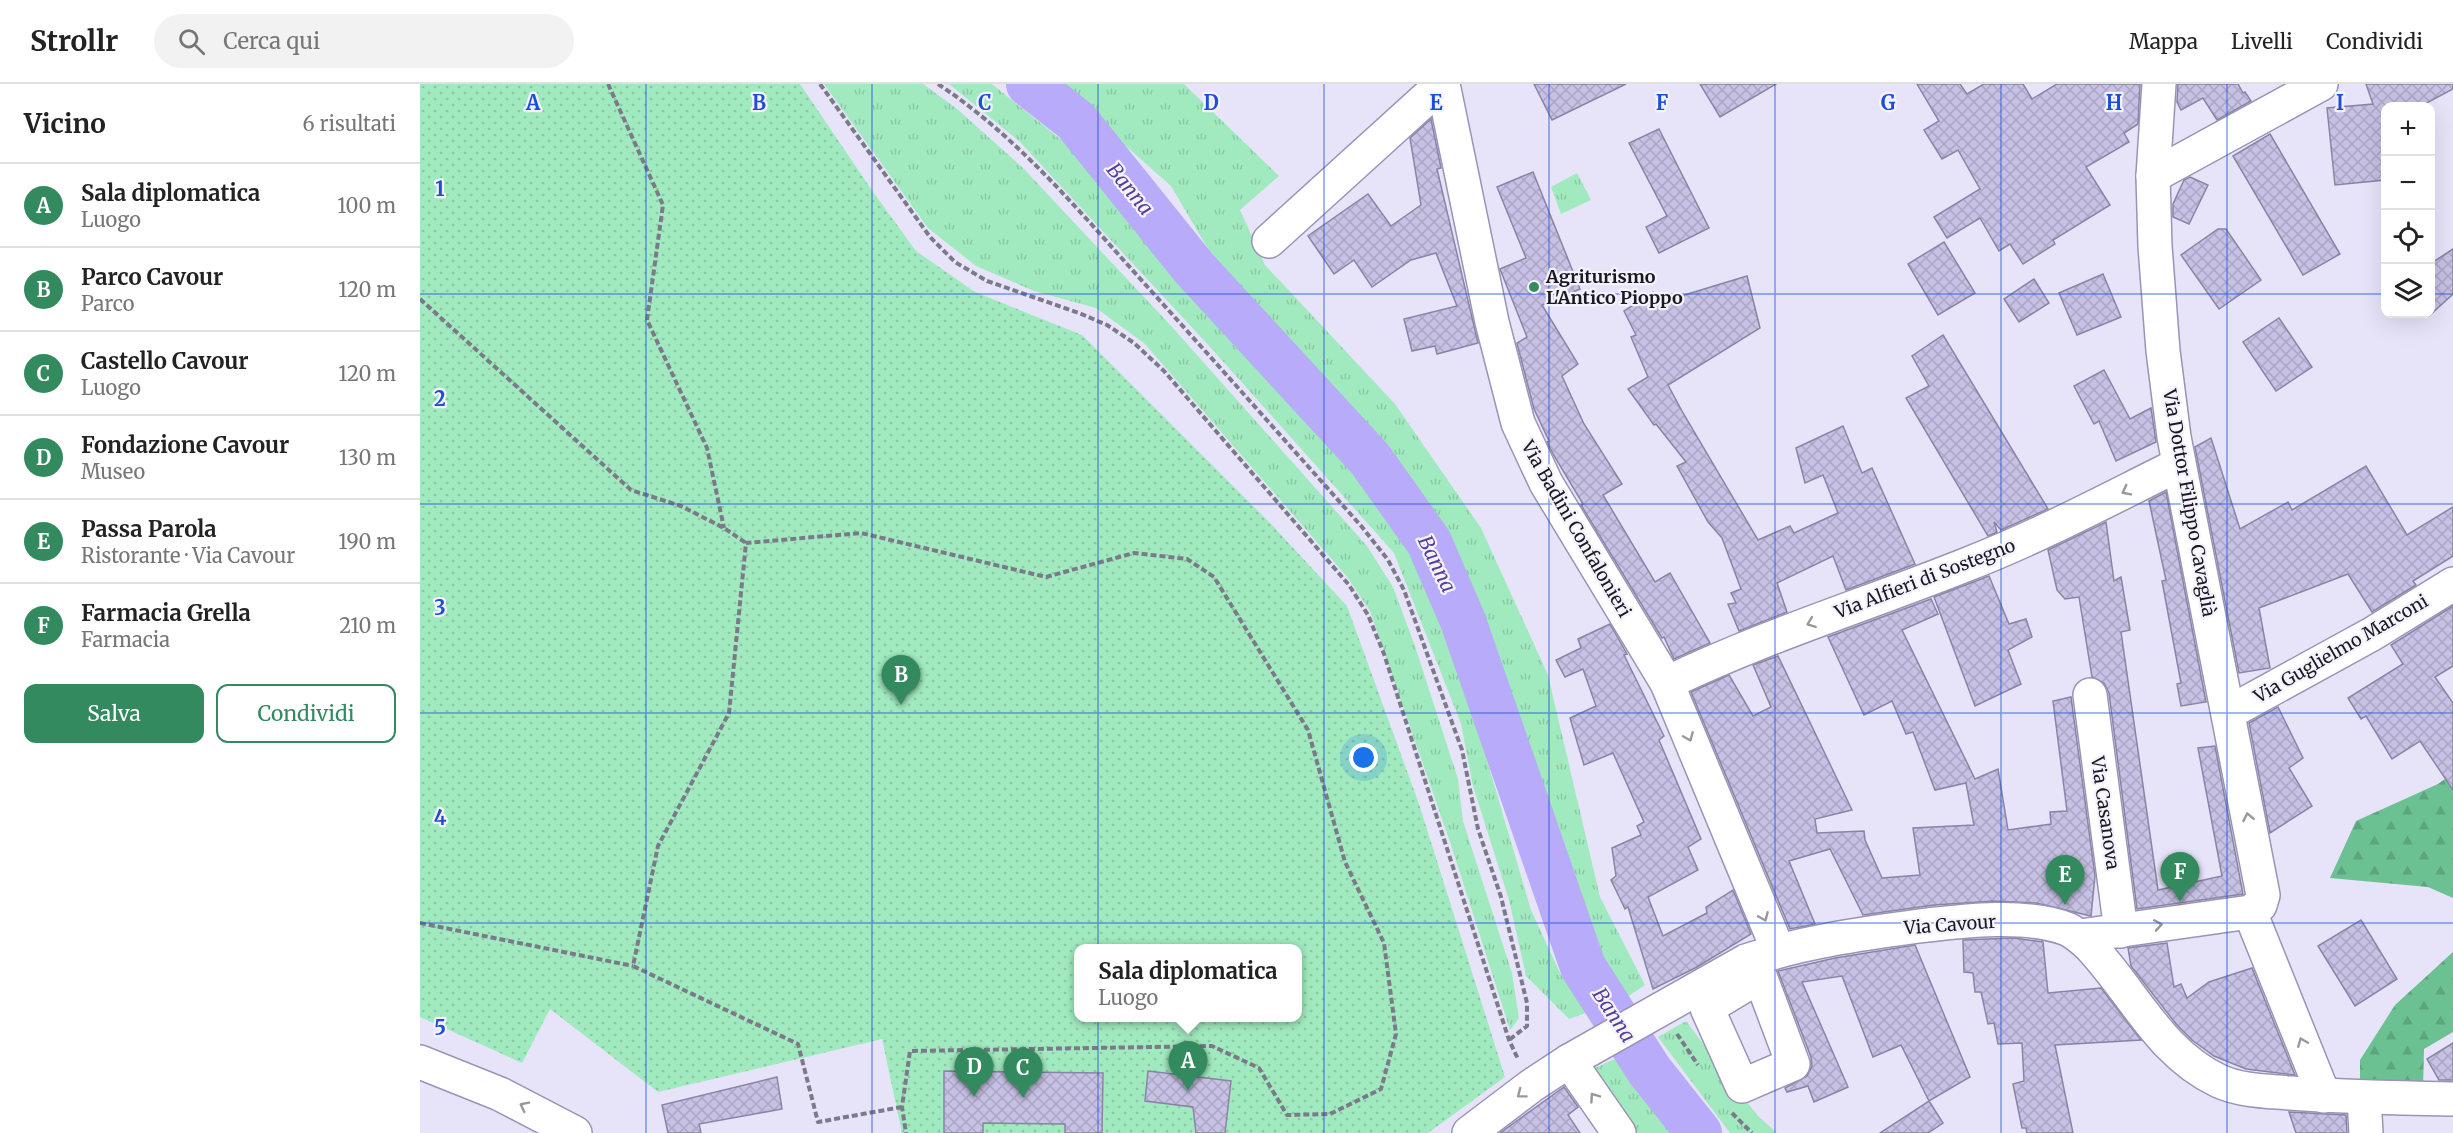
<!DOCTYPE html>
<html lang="it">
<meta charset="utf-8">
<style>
body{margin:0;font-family:Merriweather,serif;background:#f2f2f2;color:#222}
.controls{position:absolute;right:18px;top:18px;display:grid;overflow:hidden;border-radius:12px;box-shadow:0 6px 24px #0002}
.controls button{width:54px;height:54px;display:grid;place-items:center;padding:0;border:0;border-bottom:2px solid #e0e0e0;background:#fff;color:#222;font:30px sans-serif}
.you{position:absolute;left:944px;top:674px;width:21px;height:21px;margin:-15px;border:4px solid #fff;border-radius:50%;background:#1a73e8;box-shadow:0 0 0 9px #1a73e833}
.badge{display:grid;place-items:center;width:39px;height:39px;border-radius:50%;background:#338a5f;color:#fff;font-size:20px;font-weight:700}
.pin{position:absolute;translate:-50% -50px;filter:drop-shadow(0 2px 3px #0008)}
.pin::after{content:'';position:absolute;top:32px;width:21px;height:18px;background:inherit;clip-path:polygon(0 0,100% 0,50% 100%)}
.popup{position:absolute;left:654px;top:860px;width:228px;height:78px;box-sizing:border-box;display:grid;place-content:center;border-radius:12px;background:#fff;filter:drop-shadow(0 2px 4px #0005);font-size:20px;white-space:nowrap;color:#767676}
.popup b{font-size:22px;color:#222}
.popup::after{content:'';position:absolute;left:50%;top:100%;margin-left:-12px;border:12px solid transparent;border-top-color:#fff}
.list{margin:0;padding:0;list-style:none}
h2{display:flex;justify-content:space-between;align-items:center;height:78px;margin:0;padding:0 24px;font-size:26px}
h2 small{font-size:20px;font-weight:400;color:#767676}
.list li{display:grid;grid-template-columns:39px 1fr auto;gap:18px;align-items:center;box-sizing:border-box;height:84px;padding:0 24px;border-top:2px solid #e0e0e0}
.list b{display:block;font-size:22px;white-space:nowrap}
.list p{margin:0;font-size:20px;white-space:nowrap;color:#767676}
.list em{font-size:20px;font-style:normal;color:#767676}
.actions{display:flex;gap:12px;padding:18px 24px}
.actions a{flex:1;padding:14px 0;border:2px solid #338a5f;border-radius:12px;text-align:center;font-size:21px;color:#338a5f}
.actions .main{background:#338a5f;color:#fff}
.icon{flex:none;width:33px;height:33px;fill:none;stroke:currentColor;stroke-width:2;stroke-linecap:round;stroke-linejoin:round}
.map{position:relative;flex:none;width:2033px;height:1049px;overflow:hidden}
header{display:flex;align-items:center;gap:36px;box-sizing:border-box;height:84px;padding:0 30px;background:#fff;border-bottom:2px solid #e0e0e0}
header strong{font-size:28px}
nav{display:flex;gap:33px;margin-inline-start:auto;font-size:21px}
.search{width:420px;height:54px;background:#f2f2f2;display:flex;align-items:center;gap:15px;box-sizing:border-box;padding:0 21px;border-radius:33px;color:#767676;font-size:22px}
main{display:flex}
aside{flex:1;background:#fff}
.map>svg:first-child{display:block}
</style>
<header>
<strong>Strollr</strong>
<div class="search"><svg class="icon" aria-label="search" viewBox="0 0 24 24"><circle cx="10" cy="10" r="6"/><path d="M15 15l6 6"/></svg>Cerca qui</div>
<nav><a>Mappa</a><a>Livelli</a><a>Condividi</a></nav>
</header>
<main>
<aside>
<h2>Vicino<small>6 risultati</small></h2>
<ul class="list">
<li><span class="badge">A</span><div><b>Sala diplomatica</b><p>Luogo</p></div><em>100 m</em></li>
<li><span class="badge">B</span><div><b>Parco Cavour</b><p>Parco</p></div><em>120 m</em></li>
<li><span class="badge">C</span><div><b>Castello Cavour</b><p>Luogo</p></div><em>120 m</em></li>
<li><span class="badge">D</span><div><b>Fondazione Cavour</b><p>Museo</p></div><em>130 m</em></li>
<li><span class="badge">E</span><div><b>Passa Parola</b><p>Ristorante · Via Cavour</p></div><em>190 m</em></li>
<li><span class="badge">F</span><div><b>Farmacia Grella</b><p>Farmacia</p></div><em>210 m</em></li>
</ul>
<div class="actions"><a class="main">Salva</a><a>Condividi</a></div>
</aside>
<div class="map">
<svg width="2033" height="1049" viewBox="0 0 2033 1049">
<defs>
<pattern id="grass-tufts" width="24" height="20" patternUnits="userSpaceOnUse" patternTransform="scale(1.5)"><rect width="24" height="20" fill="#a1eabf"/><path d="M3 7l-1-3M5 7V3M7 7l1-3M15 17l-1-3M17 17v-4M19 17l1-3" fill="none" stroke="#8ac8a4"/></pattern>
<pattern id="forest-firs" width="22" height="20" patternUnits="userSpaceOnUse" patternTransform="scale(1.5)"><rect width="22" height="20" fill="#6bc192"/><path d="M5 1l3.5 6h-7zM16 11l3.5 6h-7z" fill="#5ca57e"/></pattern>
<pattern id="park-dots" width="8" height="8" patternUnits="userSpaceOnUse" patternTransform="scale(1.5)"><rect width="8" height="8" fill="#a1eabf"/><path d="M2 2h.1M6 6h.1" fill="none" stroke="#8ac8a4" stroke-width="1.8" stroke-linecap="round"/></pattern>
<pattern id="building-cross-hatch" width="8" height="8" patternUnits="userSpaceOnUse" patternTransform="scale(1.5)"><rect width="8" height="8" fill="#c7c2e5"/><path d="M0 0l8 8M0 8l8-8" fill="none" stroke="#aaa6c4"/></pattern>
</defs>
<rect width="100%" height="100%" fill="#e7e4fa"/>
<g fill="url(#grass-tufts)">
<polygon points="404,0 503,0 536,24 603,84 753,244 947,462 973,503 995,562 1038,695 1043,737 1092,889 1099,934 1090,946 1031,761 950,527 928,494 725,260 676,224 614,207 556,182 508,144"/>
<polygon points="529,0 572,0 670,79 973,431 1037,574 1111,826 1141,891 1178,925 1149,935 1106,892 1089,816 1053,702 1041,640 974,469 791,264 600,58"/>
<polygon points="636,0 764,0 859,92 820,126 845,181 975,320 1061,444 1128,591 1180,813 1225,901 1204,915 1167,865 1123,749 1058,527 973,377 812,206 751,102"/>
<polygon points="1157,89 1171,116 1141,130 1131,103"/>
<polygon points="1266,937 1337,1031 1357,1049 1310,1049 1238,953"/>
<polygon points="1201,972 1264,1049 1211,1049 1173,985"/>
</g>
<g fill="url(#forest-firs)">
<polygon points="2033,689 2033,814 2008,803 1910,794 1936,737 2018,700"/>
<polygon points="2033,868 2033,948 2004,965 2003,1005 1940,1005 1940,976 1975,921"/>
</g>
<path fill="url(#park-dots)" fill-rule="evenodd" d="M0 0H380L451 105 496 167 555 208 662 251 851 440 927 522 999 720 1085 993 1008 1049H482L462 955 238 1008 130 925 102 979 0 933ZM658 864H878V934H658Z"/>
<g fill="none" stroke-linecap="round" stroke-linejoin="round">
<polyline stroke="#b8abf9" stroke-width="46" points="609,0 656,37 774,184 950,375 1009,458 1043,537 1163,883 1229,986 1279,1049"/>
</g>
<g fill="url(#building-cross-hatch)" stroke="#8984a5" stroke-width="1.5">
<polygon points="1114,0 1206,0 1132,36"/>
<polygon points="1280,0 1356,0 1300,33"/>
<polygon points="1497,0 1540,0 1547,10 1564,0 1603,0 1612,15 1637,0 1720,0 1718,40 1704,49 1709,58 1666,83 1690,121 1633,156 1635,160 1603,180 1590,160 1579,167 1560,134 1527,154 1514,133 1560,105 1538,66 1522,75 1504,46 1519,37"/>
<polygon points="1758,0 1818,0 1823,9 1825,8 1831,17 1797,36 1783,14 1761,26 1757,18"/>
<polygon points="1946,0 2033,0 2033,5 2001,22 1965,22 1965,96 1915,101 1907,24 1953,20"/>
<polygon points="1011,35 1021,84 1017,85 1058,259 1017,270 1015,262 992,267 984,235 1037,222 1016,169 991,176 952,203 934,176 914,190 888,152 948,110 971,142 1001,121 990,54"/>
<polygon points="1239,45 1289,144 1239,169 1226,143 1247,132 1209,59"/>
<polygon points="1850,50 1920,170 1883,191 1813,72"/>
<polygon points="1113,88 1160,205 1122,221 1158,280 1142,292 1164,340 1202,400 1183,411 1235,498 1250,489 1290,559 1254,575 1244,553 1242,554 1161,421 1163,420 1133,370 1127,358 1129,357 1114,325 1097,259 1107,253 1080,185 1106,174 1077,103"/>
<polygon points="1770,93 1788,101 1769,140 1753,133 1753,120 1764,96"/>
<polygon points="1798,145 1806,145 1841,196 1799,225 1761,171"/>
<polygon points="1524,158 1555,209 1518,231 1488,180"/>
<polygon points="2033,165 2033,210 2010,231 2010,180"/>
<polygon points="1683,190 1701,233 1657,251 1639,209"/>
<polygon points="1327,192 1340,244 1248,301 1263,329 1338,456 1370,442 1374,449 1418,429 1403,391 1385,399 1376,364 1423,342 1442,389 1452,384 1495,480 1426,506 1413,472 1357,499 1367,528 1319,547 1308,520 1316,519 1311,509 1321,505 1302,454 1288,438 1257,382 1266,378 1236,340 1234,341 1208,305 1228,293 1211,253 1216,251 1204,227 1233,208 1238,219"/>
<polygon points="1614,195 1629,219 1599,238 1584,215"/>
<polygon points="1859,234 1892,283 1856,307 1823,258"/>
<polygon points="1523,251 1628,425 1581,446 1574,438 1577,448 1568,452 1486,314 1509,302 1492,272"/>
<polygon points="1684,286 1710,335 1731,324 1736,358 1696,377 1679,337 1674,340 1654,302"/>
<polygon points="1791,354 1820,445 1868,418 1872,426 1946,382 1987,451 2033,423 2033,472 1993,497 1996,501 1952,528 1928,490 1839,524 1850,584 1819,589 1775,363"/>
<polygon points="1746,408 1786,618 1761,622 1757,600 1761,599 1742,497 1746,496 1729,417"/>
<polygon points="1686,438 1694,497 1701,493 1710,546 1701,548 1738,806 1802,792 1778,664 1795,662 1823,810 1717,825 1689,609 1684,599 1672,593 1659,513 1645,515 1637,506 1628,466"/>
<polygon points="1569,492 1589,540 1606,535 1612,553 1588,566 1601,600 1555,622 1514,513"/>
<polygon points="1511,515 1518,530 1482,546 1555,695 1578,685 1588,746 1631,740 1630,728 1647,727 1633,617 1651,613 1675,792 1671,832 1616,819 1574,817 1514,821 1443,831 1410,765 1369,777 1395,840 1370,845 1271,608 1309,591 1333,632 1351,623 1333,581 1358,572 1432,726 1395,735 1397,749 1444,747 1445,756 1462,794 1500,791 1493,744 1554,741 1546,699 1515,706 1493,648 1486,650 1472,617 1444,631 1408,553"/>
<polygon points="2033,522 2033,582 2015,593 2033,619 2033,706 2000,657 1972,675 1946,632 1941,635 1928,614 1983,580 1971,561"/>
<polygon points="1190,540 1207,570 1204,571 1244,652 1239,656 1281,755 1268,763 1278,786 1228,813 1243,852 1287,829 1286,823 1313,806 1331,850 1277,883 1233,905 1208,823 1205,825 1191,796 1196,792 1192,764 1221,751 1217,742 1224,738 1193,669 1164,681 1150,634 1176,622 1163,585 1145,593 1136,576 1161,564 1158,555"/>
<polygon points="1858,623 1883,674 1869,684 1892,722 1850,749 1829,639"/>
<polygon points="1941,836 1977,895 1935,922 1898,862"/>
<polygon points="1593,854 1623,858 1628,909 1681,904 1721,956 1635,961 1653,1049 1607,1049 1606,1044 1602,1044 1593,1000 1604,997 1602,959 1578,960 1574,939 1568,940 1561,908 1555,908 1553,889 1544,888 1543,856"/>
<polygon points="1747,859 1754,903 1761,900 1767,914 1789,898 1832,884 1875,991 1826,985 1794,972 1772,956 1757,941 1711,882 1708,864"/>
<polygon points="1495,861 1550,993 1509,1017 1481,961 1453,973 1422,892 1382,898 1428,1003 1394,1018 1388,1002 1367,1008 1365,1004 1387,992 1392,982 1391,973 1358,887 1415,874"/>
<polygon points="2033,959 2033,996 2019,996 2007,975"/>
<polygon points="524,987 683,989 682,1049 645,1049 645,1040 563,1039 563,1049 524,1049"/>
<polygon points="728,987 811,997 805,1049 776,1049 773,1023 725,1017"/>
<polygon points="357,993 362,1025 279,1040 281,1049 248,1049 242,1021"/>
<polygon points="1144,1003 1158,1023 1148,1031 1160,1049 1080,1049"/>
<polygon points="1509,1017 1523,1039 1508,1049 1460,1049"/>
<polygon points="1869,1028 1926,1031 1927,1049 1876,1049"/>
</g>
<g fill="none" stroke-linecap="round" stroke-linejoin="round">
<g stroke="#9994b6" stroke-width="36">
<g id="minor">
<polyline points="1023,0 1072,238 1098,339 1126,399 1247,599 1358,866"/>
<polyline points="1733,92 1901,0"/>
<polyline points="849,157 1022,0"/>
<path d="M1247 599C1344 552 1448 520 1548 480 1620 452 1689 415 1758 381"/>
<polyline points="1670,611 1701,847"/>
<polyline points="1808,629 1952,550 2033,500"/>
<polyline points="1830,828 1904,1012"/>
<polyline points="1660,852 1830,828 1840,821 1843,811 1754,353 1743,267 1735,162 1733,92 1739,0"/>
<polygon points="1340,892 1373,980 1322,1002 1287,924"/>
<polyline points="1149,977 1199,1049"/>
<polyline points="0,978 80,1010 155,1049"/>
<polyline points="1944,1014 1946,1049"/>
<path d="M1049 1049 1111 1002 1149 977 1326 877C1382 858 1440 850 1499 842 1542 837 1606 829 1647 845 1656 849 1662 855 1669 861 1713 907 1739 969 1799 997 1821 1007 1847 1007 1870 1009 1925 1013 1979 1014 2033 1015"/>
</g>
</g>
<g stroke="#7c798a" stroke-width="4" stroke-dasharray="6 3" stroke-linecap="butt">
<polyline points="188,0 243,121 227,236 287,364 304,444"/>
<polyline points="400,0 510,153 535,178 567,197 659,229 687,241 714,259 744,287 929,501 948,531 964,570 1089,956 1098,975"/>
<path d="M518 0C598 53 660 128 724 199 797 280 870 362 942 443L968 476 984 506 1042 666 1058 745 1081 813 1107 919V942L1089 956"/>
<polyline points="0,215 211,406 261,422 304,444 326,459"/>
<polyline points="0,839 213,882"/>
<polyline points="1257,950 1278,981"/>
<polyline points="482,1023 398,1038 378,960 213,882 238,762 309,629 326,459 441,449 626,493 714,469 767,475 794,493 888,646 925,778 964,859 976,950 961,1005 910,1030 867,1031 839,984 792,962 490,967 482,1023 486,1049"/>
<polyline points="1312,1029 1332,1049"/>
</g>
<use href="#minor" stroke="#fff" stroke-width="33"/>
</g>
<defs><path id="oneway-chevron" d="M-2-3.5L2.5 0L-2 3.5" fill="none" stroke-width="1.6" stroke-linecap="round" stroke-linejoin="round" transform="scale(1.5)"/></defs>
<g stroke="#98979c">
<use href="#oneway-chevron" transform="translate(1706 407) rotate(153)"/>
<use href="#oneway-chevron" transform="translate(1391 539) rotate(159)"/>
<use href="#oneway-chevron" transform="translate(1269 653) rotate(67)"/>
<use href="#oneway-chevron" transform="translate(1828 733) rotate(-101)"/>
<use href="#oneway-chevron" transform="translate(1344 833) rotate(67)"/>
<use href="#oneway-chevron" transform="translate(1738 841) rotate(-9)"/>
<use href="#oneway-chevron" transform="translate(1882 958) rotate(-112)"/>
<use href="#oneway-chevron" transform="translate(1101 1010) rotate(143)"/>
<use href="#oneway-chevron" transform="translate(1174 1013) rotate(-125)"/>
<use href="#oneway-chevron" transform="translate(104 1022) rotate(-153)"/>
</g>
<path fill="none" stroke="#1d4ed8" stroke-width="1.5" stroke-opacity="0.55" d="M226 0V1049M452 0V1049M678 0V1049M904 0V1049M1129 0V1049M1355 0V1049M1581 0V1049M1807 0V1049M0 210H1966M2010 210H2033M0 420H2033M0 629H2033M0 839H2033"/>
<circle fill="#338a5f" stroke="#f4f3fb" stroke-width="2" cx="1114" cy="203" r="6"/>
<g text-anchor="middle" stroke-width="4.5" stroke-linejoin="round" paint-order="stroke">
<g font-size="18" font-weight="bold" fill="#1a1824" stroke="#f4f3fb" text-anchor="start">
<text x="1126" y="199">Agriturismo<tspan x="1126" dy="21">L'Antico Pioppo</tspan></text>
</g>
<g font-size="18" fill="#1a1824" stroke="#f4f3fb">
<text transform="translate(1769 419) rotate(80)" y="6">Via Dottor Filippo Cavaglià</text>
<text transform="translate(1156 445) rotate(60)" y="6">Via Badini Confalonieri</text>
<text transform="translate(1505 495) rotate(-21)" y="6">Via Alfieri di Sostegno</text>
<text transform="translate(1921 565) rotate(-30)" y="6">Via Guglielmo Marconi</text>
<text transform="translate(1685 729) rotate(82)" y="6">Via Casanova</text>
<text transform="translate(1530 841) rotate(-4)" y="6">Via Cavour</text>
</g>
<g font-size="20" font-style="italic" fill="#563f98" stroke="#f4f3fb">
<text transform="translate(710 105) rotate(51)" y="7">Banna</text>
<text transform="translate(1017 480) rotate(64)" y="7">Banna</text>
<text transform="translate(1194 931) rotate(57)" y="7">Banna</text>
</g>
</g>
<g font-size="20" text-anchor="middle" font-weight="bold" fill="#1d4ed8" stroke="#f4f3fb" stroke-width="4.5" stroke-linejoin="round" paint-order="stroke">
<text x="113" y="26">A</text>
<text x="339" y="26">B</text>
<text x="565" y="26">C</text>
<text x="791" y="26">D</text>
<text x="1016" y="26">E</text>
<text x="1242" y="26">F</text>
<text x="1468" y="26">G</text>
<text x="1694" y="26">H</text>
<text x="1920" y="26">I</text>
<text x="20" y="112">1</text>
<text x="20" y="322">2</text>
<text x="20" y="531">3</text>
<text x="20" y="741">4</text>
<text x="20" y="951">5</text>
</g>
</svg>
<div class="controls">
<button>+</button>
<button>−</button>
<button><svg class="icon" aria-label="locate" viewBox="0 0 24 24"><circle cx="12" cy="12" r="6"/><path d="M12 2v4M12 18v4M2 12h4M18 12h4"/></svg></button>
<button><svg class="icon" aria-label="layers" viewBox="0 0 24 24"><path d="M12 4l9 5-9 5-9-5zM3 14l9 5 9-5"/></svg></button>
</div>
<div class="you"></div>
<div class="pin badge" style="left:768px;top:1007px">A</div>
<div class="popup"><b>Sala diplomatica</b>Luogo</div>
<div class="pin badge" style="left:481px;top:621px">B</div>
<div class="pin badge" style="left:603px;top:1014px">C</div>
<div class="pin badge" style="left:554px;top:1013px">D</div>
<div class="pin badge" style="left:1645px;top:821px">E</div>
<div class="pin badge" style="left:1760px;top:818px">F</div>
</div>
</main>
